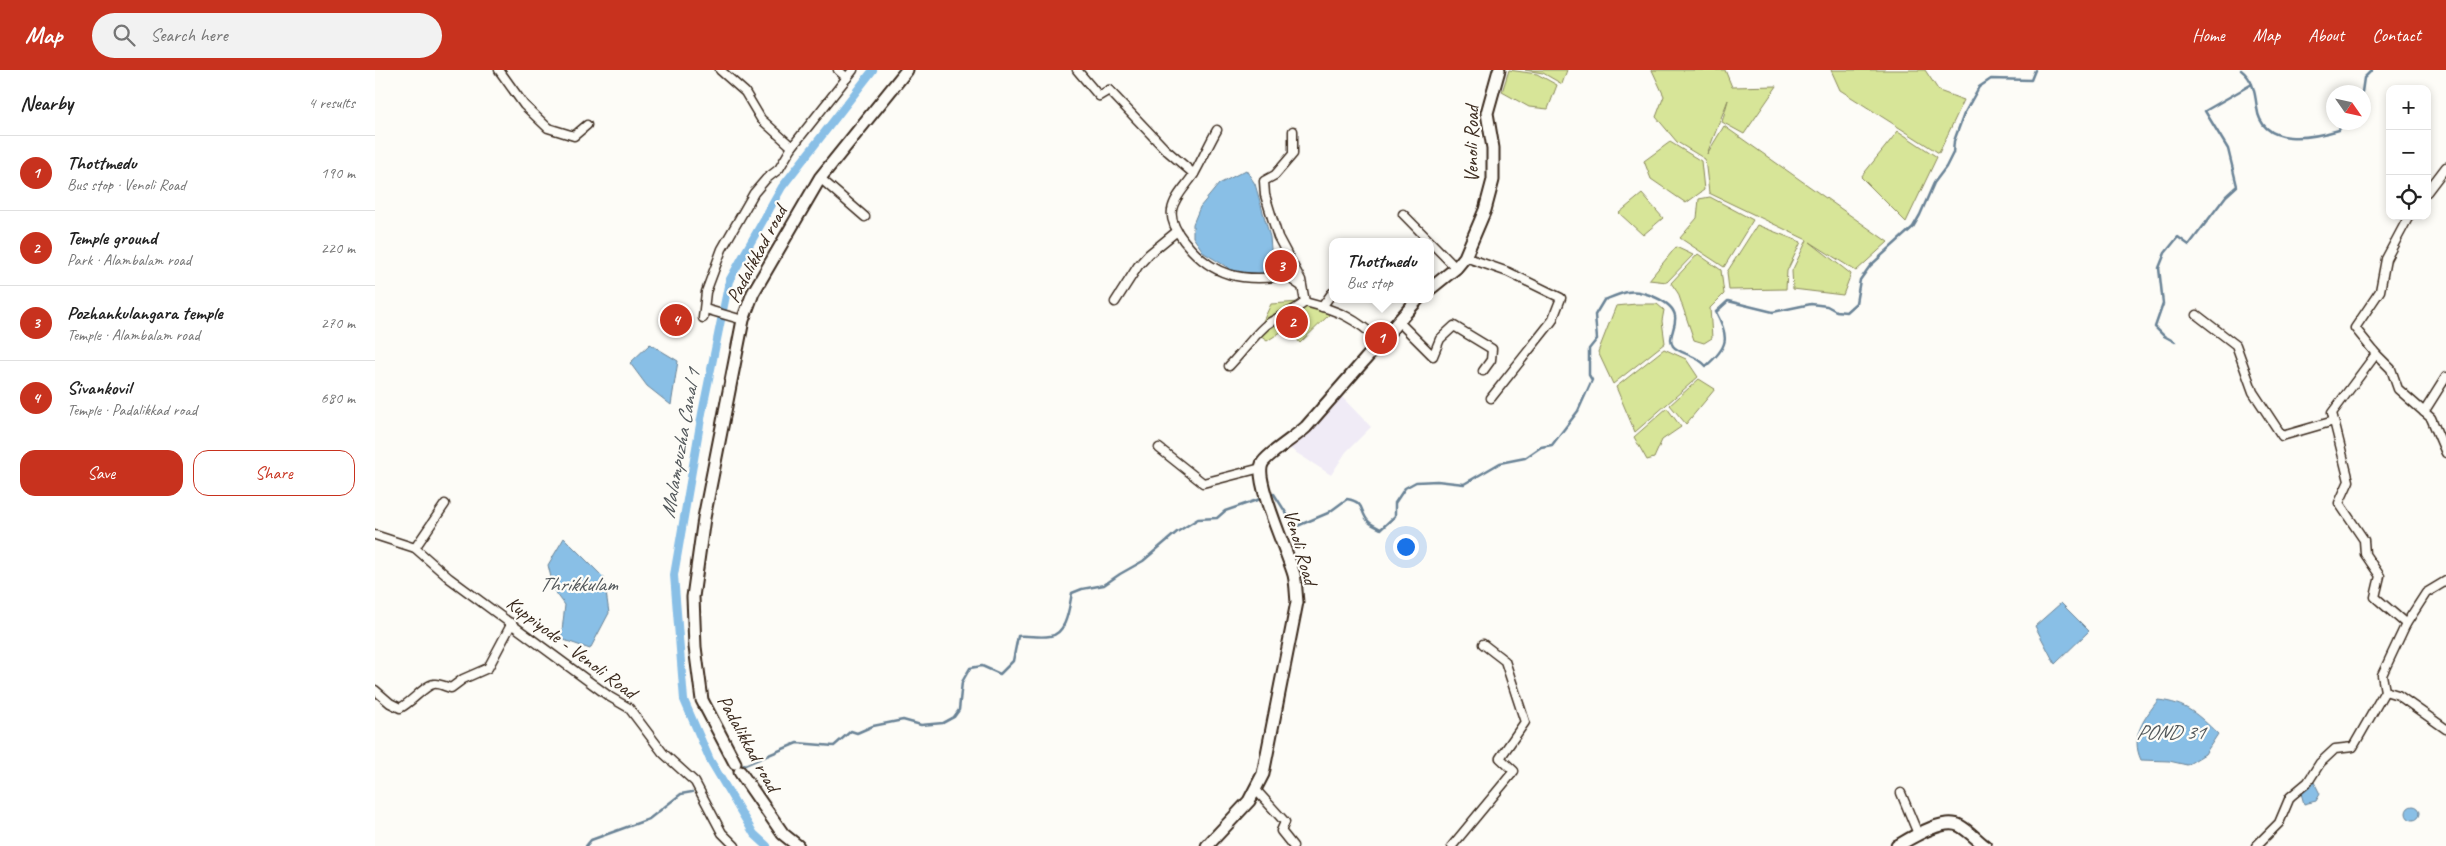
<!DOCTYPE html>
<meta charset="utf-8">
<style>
body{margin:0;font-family:Caveat,sans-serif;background:#f2f2f2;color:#222}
.controls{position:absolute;right:15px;top:15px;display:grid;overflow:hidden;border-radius:10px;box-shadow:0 2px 8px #0003}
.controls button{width:45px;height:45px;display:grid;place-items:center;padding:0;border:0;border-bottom:1px solid #e0e0e0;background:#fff;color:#222;font:25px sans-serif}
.compass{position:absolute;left:1951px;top:15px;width:45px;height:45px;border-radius:50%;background:#fff;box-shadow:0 2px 8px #0003;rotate:124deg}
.you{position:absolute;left:1030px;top:476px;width:18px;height:18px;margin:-12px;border:4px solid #fff;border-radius:50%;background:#1a73e8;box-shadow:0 0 0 8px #1a73e833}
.badge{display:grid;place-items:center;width:32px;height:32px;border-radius:50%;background:#c8321e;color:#fff;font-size:16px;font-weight:700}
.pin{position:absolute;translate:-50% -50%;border:2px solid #fff;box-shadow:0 1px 5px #0006}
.popup{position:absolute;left:954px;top:168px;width:105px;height:65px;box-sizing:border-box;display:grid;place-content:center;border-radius:10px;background:#fff;filter:drop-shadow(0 1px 4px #0005);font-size:16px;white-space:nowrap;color:#767676}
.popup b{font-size:19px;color:#222}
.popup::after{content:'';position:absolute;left:50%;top:100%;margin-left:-10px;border:10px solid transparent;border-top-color:#fff}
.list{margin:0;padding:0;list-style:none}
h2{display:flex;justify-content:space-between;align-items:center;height:65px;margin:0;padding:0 20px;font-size:21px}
h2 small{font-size:16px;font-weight:400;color:#767676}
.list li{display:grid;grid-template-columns:32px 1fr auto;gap:15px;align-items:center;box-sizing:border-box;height:75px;padding:0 20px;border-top:1px solid #e0e0e0}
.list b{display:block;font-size:19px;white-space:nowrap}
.list p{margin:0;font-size:16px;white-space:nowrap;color:#767676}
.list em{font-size:16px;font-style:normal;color:#767676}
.actions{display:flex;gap:10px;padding:15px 20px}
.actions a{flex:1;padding:11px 0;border:1px solid #c8321e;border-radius:15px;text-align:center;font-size:18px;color:#c8321e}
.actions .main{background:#c8321e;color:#fff}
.icon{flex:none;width:28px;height:28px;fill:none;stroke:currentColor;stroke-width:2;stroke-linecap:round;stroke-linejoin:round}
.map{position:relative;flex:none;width:2071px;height:776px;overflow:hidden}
header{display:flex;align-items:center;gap:30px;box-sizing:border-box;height:70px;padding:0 25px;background:#c8321e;color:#fff}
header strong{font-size:24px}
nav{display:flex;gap:28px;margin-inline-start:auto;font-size:18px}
.search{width:350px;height:45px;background:#f2f2f2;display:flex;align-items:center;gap:12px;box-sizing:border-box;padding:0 18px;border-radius:28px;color:#767676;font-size:19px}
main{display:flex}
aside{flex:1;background:#fff}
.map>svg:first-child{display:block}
</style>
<header>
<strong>Map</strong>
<div class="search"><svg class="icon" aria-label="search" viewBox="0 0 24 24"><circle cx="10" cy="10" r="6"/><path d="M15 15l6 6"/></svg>Search here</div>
<nav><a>Home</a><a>Map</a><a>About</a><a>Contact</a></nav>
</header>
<main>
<aside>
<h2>Nearby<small>4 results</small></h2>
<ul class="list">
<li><span class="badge">1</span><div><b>Thottmedu</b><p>Bus stop · Venoli Road</p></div><em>190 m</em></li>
<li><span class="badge">2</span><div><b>Temple ground</b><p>Park · Alambalam road</p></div><em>220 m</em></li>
<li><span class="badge">3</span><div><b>Pozhankulangara temple</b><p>Temple · Alambalam road</p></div><em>270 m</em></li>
<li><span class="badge">4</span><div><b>Sivankovil</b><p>Temple · Padalikkad road</p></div><em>680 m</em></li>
</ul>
<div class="actions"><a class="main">Save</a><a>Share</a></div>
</aside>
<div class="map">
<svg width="2071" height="776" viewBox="0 0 2071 776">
<rect width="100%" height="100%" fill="#fdfcf7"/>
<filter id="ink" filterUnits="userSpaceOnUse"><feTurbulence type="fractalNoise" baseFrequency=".02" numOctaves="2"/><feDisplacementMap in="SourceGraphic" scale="10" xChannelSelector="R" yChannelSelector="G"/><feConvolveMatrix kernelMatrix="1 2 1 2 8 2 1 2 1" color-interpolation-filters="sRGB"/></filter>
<g filter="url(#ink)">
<polygon fill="#f0ebf6" points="964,324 996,357 971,382 956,405 914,378 945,348"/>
<g fill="#d7e598" stroke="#89885b">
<polygon points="1134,0 1162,4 1182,15 1173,39 1154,37 1127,22"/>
<polygon points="1150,0 1192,0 1187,14 1168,3"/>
<polygon points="1277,0 1350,0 1357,17 1402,16 1369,64 1347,52 1353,30 1332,84 1349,56 1513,172 1481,201 1435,172 1476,204 1468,225 1418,219 1417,201 1432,170 1334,123 1330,89 1302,72 1281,47 1289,26"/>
<polygon points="1456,0 1550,0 1564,21 1589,30 1564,83 1465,20"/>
<polygon points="1523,61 1562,87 1531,152 1486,107"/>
<polygon points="1295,72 1326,91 1329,120 1311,133 1276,109 1269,91"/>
<polygon points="1267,124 1288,148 1268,165 1244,143"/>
<polygon points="1335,127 1378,150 1349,197 1305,168 1322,148 1324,129"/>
<polygon points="1382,155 1426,172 1412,201 1411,219 1354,220 1352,202"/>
<polygon points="1301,177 1318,185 1292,212 1274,210"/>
<polygon points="1323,184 1346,200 1349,224 1335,238 1337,268 1329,273 1319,270 1303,223 1296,213"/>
<polygon points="925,232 955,244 925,273 912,258 892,271 882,264 896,234"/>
<polygon points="1261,234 1282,234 1289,240 1287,251 1290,273 1238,314 1223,282 1241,236"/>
<polygon points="1289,279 1311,289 1323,307 1260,362 1241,317"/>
<polygon points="1324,309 1340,319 1311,354 1295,335"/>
<polygon points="1292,338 1306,357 1287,370 1279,388 1272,390 1259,367"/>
</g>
<g fill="#89bfe6" stroke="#6a8396">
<polygon points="871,100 880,114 895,167 897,190 889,206 857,200 829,183 818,167 818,154 825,137 844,114"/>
<polygon points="275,274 303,291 296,335 272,316 255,293"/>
<polygon points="189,468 229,508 234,543 215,579 186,569 190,535 179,520 173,495"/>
<polygon points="1686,533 1714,561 1680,594 1660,556"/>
<path d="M1783 630C1812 633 1823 645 1843 664L1830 684 1812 695 1794 691 1766 690C1755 666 1769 649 1783 630Z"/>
<polygon points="1939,712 1945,724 1941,731 1929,734 1926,723"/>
<circle cx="2038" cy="743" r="7"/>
</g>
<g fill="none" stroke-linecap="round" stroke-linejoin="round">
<g stroke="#6a8396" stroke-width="2.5">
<path d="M1866 0C1879 10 1880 24 1882 38 1887 78 1937 68 1964 60L1967 52"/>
<polyline points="1987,22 1989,8 1997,0"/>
<polyline points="1800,272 1789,266 1780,257 1788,234 1784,198 1790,183 1803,167 1814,175 1851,126 1862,116 1853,79 1830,41 1877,14"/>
<path d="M895 425 899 424 920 457 953 443 972 429C991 432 984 442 994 452 997 455 1002 457 1006 459L1020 446V433L1030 418 1041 412 1062 411 1089 414 1125 393 1150 388 1166 377 1177 375 1203 341 1217 310 1214 305V279L1222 269 1220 245 1229 230C1237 227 1244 224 1252 222 1265 219 1298 231 1300 246 1302 257 1292 267 1298 276 1304 284 1321 284 1331 296 1353 277 1355 268 1341 242L1353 231 1398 242 1436 234 1452 236 1461 241 1471 242 1481 233 1485 210 1495 196 1538 157 1545 145 1559 113 1571 97 1578 83 1579 71 1589 44 1604 17 1616 9 1656 10 1660 0"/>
<path d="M358 700 422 673 459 676 476 661 482 663 498 656 528 650 546 655 568 653 579 647 584 640 587 612 595 598 607 596 625 604 638 591 643 566C653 565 665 568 675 566 692 564 694 537 697 523L707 519 729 515 745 504 768 491 802 462 823 449 842 448 850 441 888 428"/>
<polyline points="211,776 216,770 274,749 306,724 317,722"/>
</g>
<polyline stroke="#89bfe6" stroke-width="8" points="392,776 379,764 335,690 309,630 299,505 327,343 354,211 407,117 498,0"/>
<g stroke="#3b2a1e" stroke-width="11">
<g id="street">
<polyline points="124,0 149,35 173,58 199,66 212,55"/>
<polyline points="345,0 370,22 386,49 417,77"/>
<polyline points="463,0 472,8"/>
<polyline points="702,0 724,26 734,20 790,79 819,104"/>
<path d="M842 60C834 74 827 90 819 104 812 115 799 127 797 140 795 151 802 162 809 171 837 207 867 212 911 206L926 216"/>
<path d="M918 61V84L900 105 889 111 890 125 903 167 926 210 930 232C965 241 980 248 1006 272"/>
<polyline points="445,108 490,147"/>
<polyline points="2052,122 2071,97"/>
<polyline points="1028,144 1081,198"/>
<polyline points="1090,187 1133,202 1186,228 1177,251 1116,328"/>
<polyline points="740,232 763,196 774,184 801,162"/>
<polyline points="947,237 957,223"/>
<polyline points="330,239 368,250"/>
<polyline points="1822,245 1861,275 1878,322 1907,366 1959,351"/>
<polyline points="328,248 331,222 347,179 379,123 391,109 404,99 417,77 478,0"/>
<polyline points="1024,252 1058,286 1065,269 1079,256 1117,279 1116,290 1108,301"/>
<polyline points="2001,284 2016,299 2023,319 2056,348 2071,383"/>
<path d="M854 296C866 284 876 269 889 257 901 246 918 243 930 232"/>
<polyline points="2049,342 2071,307"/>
<polyline points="784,378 828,413 886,398"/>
<polyline points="0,465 40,478 74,508 235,627 254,638 288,683 320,712 347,763 360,776"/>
<polyline points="40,478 70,434"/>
<polyline points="2031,554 2000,527 2005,506 1990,484 1989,470 1964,433 1974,411 1957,343 2001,284 1980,258 2005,221 2011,189 2034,146"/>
<path d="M0 620 15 633 25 638C36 633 50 615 59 614 64 613 71 617 76 618L88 609 113 598 137 553"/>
<polyline points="2010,621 2023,625 2071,659"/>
<polyline points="881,720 910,752 906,761 918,776"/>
<polyline points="1526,723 1543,764"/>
<polyline points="1077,776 1139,701 1125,688 1150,652 1130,591 1108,574"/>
<polyline points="1881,776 1904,753 1915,727 1933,712 1945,693 1960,679 1978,677 2010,621 2007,605 2031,554 2051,523 2071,511"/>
</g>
</g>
<g stroke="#3b2a1e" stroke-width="15">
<g id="secondary">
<polyline points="1055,219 1081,198 1090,187 1110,140 1118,110 1118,78 1112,43 1124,0"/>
<polyline points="360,693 327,630 320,577 318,527 329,448 368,250 378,223 445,108 532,0"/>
<polyline points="365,702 408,764 423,776"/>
<path d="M832 776 874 731 888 704 922 532C921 523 921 513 919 505 913 483 879 411 887 394 890 386 923 365 931 357L1043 229"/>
<path d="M1522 776C1536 768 1569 747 1585 756 1594 761 1602 770 1610 776"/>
</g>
</g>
<use href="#street" stroke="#fdfcf7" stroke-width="8"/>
<use href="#secondary" stroke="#fdfcf7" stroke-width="11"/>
</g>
</g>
<g text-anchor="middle" stroke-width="4.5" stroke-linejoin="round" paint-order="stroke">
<g font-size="20" fill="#3b2a1e" stroke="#fdfcf7">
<text transform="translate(1096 74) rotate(-90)" y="7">Venoli Road</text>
<text transform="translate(381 184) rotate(-62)" y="7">Padalikkad road</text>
<text transform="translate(926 477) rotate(74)" y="7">Venoli Road</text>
<text transform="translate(197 577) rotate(37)" y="7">Kuppiyode - Venoli Road</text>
<text transform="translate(374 673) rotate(61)" y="7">Padalikkad road</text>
</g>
<g font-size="21" font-style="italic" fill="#52575a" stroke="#fdfcf7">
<text transform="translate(305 374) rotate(-80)" y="7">Malampuzha Canal 1</text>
<text x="203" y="521">Thrikkulam</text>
<text x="1795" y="669">POND 31</text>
</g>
</g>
</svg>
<div class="controls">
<button>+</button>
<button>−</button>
<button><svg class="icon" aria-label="locate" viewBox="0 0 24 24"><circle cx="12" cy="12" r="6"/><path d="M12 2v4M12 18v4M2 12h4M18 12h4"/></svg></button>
</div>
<svg class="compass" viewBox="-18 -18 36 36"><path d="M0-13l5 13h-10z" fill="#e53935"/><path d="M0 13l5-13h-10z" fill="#767676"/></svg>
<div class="you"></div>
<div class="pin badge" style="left:1006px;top:268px">1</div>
<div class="popup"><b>Thottmedu</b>Bus stop</div>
<div class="pin badge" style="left:917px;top:252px">2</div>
<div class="pin badge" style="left:906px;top:196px">3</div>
<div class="pin badge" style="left:301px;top:250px">4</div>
</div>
</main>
